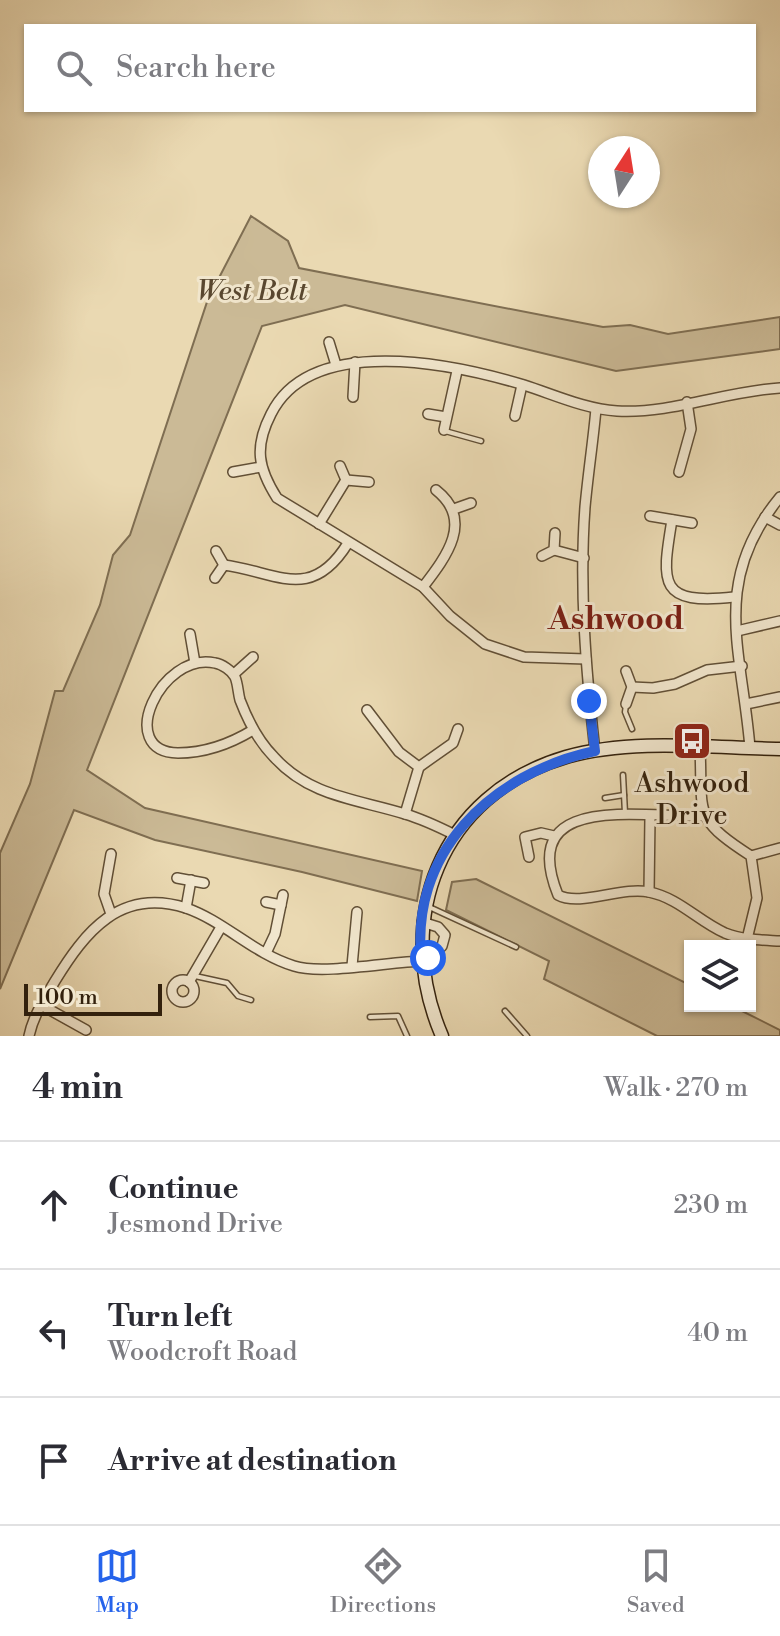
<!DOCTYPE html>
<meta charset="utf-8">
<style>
body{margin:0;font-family:"Libre Bodoni",serif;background:#f2f2f3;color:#2b2b33}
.controls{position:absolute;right:24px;bottom:24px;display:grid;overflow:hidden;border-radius:0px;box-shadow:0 2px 6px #0004}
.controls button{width:72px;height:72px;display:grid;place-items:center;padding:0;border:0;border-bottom:2px solid #e1e1e2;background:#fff;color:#2b2b33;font:40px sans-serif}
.compass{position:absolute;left:588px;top:136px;width:72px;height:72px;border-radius:50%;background:#fff;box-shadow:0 2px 6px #0004;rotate:12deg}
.scale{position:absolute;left:24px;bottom:20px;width:138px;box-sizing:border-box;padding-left:8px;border:4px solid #33210d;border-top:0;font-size:22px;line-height:28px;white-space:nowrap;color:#33210d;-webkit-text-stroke:6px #f1e6cd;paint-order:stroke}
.stop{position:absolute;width:24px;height:24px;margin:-18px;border:6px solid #2563eb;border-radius:50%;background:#fff}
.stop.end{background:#2563eb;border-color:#fff;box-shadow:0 2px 8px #0008}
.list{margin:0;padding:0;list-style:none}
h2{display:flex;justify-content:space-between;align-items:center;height:104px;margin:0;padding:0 32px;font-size:34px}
h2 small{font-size:26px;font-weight:400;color:#7c7c81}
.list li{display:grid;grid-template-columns:52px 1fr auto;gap:24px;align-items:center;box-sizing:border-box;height:128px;padding:0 32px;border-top:2px solid #e1e1e2}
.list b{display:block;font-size:30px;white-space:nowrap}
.list p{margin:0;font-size:26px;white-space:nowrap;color:#7c7c81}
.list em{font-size:26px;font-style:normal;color:#7c7c81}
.icon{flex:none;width:44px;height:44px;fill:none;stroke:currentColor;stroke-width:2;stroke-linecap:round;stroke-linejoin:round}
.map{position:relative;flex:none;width:780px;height:1036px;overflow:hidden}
.search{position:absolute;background:#fff;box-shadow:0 2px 6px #0004;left:24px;right:24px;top:24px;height:88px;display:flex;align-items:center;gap:20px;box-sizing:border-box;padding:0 28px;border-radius:0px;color:#7c7c81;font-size:30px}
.sheet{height:488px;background:#fff}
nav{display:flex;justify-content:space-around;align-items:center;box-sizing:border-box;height:112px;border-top:2px solid #e1e1e2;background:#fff;font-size:22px;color:#7c7c81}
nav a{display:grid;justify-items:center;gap:4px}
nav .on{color:#2563eb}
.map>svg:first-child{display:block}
</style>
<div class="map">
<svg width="780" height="1036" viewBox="0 0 780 1036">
<rect width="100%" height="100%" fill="#ead9b2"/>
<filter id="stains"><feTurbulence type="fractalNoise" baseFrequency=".0025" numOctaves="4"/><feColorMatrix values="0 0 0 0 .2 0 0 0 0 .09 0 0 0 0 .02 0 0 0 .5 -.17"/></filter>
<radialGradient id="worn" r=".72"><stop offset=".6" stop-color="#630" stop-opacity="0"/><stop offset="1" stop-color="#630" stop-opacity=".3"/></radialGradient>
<g fill="#cbba96" stroke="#7f6e52" stroke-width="2">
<polygon points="251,216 288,241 299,268 603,327 630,325 668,334 780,317 780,349 616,371 345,305 262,326 87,770 145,808 422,871 417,901 302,872 155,840 74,810 0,989 0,853 30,784 55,691 63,691 100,605 113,555 130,535 208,299"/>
<polygon points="476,879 690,985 690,1006 732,1006 780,1030 780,1036 657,1036 544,979 549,961 446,910 452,882"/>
</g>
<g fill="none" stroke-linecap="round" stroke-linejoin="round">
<g stroke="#614f36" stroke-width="7">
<g id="lane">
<polyline points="445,431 481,441"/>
<polyline points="626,705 625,712 632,729"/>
<polyline points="623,775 625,813"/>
<polyline points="605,798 624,795"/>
<polyline points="427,906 516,947"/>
<polyline points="195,976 227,983 238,996 251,1000"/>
<polyline points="505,1011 527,1036"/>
<polyline points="370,1017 398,1016 407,1036"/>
</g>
</g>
<g stroke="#614f36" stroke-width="12">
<g id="street">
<polyline points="329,342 336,365"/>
<polyline points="353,397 355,362"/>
<polyline points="428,414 446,417"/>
<polyline points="515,416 522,385"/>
<polyline points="444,430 457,371"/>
<polyline points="340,466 346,480"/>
<polyline points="233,472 261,467"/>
<polyline points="679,472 691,429 687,402"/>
<polyline points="454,509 471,503"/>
<polyline points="650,516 692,523"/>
<polyline points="765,517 780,525"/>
<path d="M672 520C661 585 659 605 734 597"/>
<polyline points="319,524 346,480 369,482"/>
<polyline points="554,550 584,558"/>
<polyline points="216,551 224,565"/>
<polyline points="542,556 554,550 555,533"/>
<path d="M215 578 224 565C277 572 311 603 348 543"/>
<path d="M423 587C447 556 474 520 436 490"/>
<polyline points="737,631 780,621"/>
<polyline points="190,634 195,663"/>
<path d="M586 659 524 657 485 644 450 616 423 587 277 498C258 468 254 447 271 414 311 333 454 364 524 385 555 395 585 409 617 411 672 414 726 391 780 388"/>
<polyline points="626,671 632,687 626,704"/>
<polyline points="234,674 253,657"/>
<polyline points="632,687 653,688 675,684 707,670 742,666"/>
<polyline points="746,704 780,697"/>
<polyline points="367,710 399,752 419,767 453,743 458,729"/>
<path d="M253 730C230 744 206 753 178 753 114 752 161 651 215 663 222 664 232 671 235 677 238 684 238 693 240 700 248 721 258 741 274 757 310 797 357 799 405 814 422 819 439 827 455 835"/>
<path d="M700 748C703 814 692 818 751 856L757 898 747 939"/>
<path d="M750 748C742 650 710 582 780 497"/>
<path d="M595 751C586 671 579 588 585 507 588 474 593 442 596 409"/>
<polyline points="405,814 419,767"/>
<path d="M703 816C641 818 516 791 558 895 580 907 622 886 649 892 679 898 698 921 725 933 742 940 762 940 780 941"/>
<polyline points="111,854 104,894 111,914"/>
<polyline points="751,856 780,848"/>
<polyline points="529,857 525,837 541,833 554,836"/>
<polyline points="177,878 204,883"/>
<polyline points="649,892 650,817"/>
<polyline points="266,902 281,905"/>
<polyline points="186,908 191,880"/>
<polyline points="422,922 438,927 445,935 442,946 424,964"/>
<polyline points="266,953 275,934 283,895"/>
<polyline points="352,966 357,912"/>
<circle cx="183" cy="991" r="11"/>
<polyline points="189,982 221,927"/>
<polyline points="41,1005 86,1030"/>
<path d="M29 1036C33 1016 45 998 55 981 85 932 120 887 186 908 224 921 254 954 294 966 322 975 389 962 422 961"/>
</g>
</g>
<g stroke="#33210d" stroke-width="15">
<path id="secondary" d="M442 1036C392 920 440 794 566 757 633 738 712 748 780 749"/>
</g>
<use href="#lane" stroke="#f1e6cd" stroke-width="4"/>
<use href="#street" stroke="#f1e6cd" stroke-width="9"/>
<use href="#secondary" stroke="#f1e6cd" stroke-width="12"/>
</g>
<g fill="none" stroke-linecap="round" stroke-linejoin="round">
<path stroke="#2563eb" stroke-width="10" d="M428 958 422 966C407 853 492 773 595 751L589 701"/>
</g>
<defs>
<g id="bus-square" transform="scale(2)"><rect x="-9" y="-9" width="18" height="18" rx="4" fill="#8f2418" stroke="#f1e6cd"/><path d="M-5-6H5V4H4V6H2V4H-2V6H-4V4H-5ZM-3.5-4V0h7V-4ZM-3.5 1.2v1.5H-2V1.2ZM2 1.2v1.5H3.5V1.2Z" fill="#fff"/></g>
</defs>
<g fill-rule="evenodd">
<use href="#bus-square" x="692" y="741"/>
</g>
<g text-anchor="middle" stroke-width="6" stroke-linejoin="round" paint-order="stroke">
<g font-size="28" font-style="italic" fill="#59472f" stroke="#f1e6cd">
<text x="252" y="300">West Belt</text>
</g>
<g font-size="28" fill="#33210d" stroke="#f1e6cd">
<text x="692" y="792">Ashwood<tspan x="692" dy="32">Drive</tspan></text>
</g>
<g font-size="32" font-weight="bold" fill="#7a1f14" stroke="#f1e6cd">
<text x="616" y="629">Ashwood</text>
</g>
</g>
<rect width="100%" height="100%" filter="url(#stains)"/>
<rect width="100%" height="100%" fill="url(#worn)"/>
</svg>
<div class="controls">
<button><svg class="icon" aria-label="layers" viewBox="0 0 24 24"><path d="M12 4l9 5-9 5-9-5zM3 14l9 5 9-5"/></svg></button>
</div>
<svg class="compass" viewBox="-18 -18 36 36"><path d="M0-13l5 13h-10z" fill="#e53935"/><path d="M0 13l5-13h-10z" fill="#7c7c81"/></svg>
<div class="scale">100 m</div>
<div class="stop" style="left:428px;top:958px"></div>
<div class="stop end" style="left:589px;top:701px"></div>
<div class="search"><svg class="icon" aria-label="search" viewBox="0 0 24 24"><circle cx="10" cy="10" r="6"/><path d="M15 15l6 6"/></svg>Search here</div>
</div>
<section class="sheet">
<h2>4 min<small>Walk · 270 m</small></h2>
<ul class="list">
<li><svg class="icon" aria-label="ahead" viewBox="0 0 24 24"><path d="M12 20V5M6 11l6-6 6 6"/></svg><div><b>Continue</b><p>Jesmond Drive</p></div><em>230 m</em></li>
<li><svg class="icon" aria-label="left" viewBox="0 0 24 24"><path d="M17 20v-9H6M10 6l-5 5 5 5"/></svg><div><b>Turn left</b><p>Woodcroft Road</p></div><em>40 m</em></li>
<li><svg class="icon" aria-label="arrive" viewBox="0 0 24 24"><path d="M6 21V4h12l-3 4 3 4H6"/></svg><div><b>Arrive at destination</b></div></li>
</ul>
</section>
<nav>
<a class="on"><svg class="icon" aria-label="map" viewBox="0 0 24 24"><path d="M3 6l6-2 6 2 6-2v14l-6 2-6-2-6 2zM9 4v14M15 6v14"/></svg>Map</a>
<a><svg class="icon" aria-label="directions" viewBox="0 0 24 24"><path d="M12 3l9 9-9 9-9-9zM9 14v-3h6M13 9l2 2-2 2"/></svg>Directions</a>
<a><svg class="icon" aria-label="saved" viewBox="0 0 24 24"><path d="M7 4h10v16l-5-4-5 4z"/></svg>Saved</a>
</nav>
